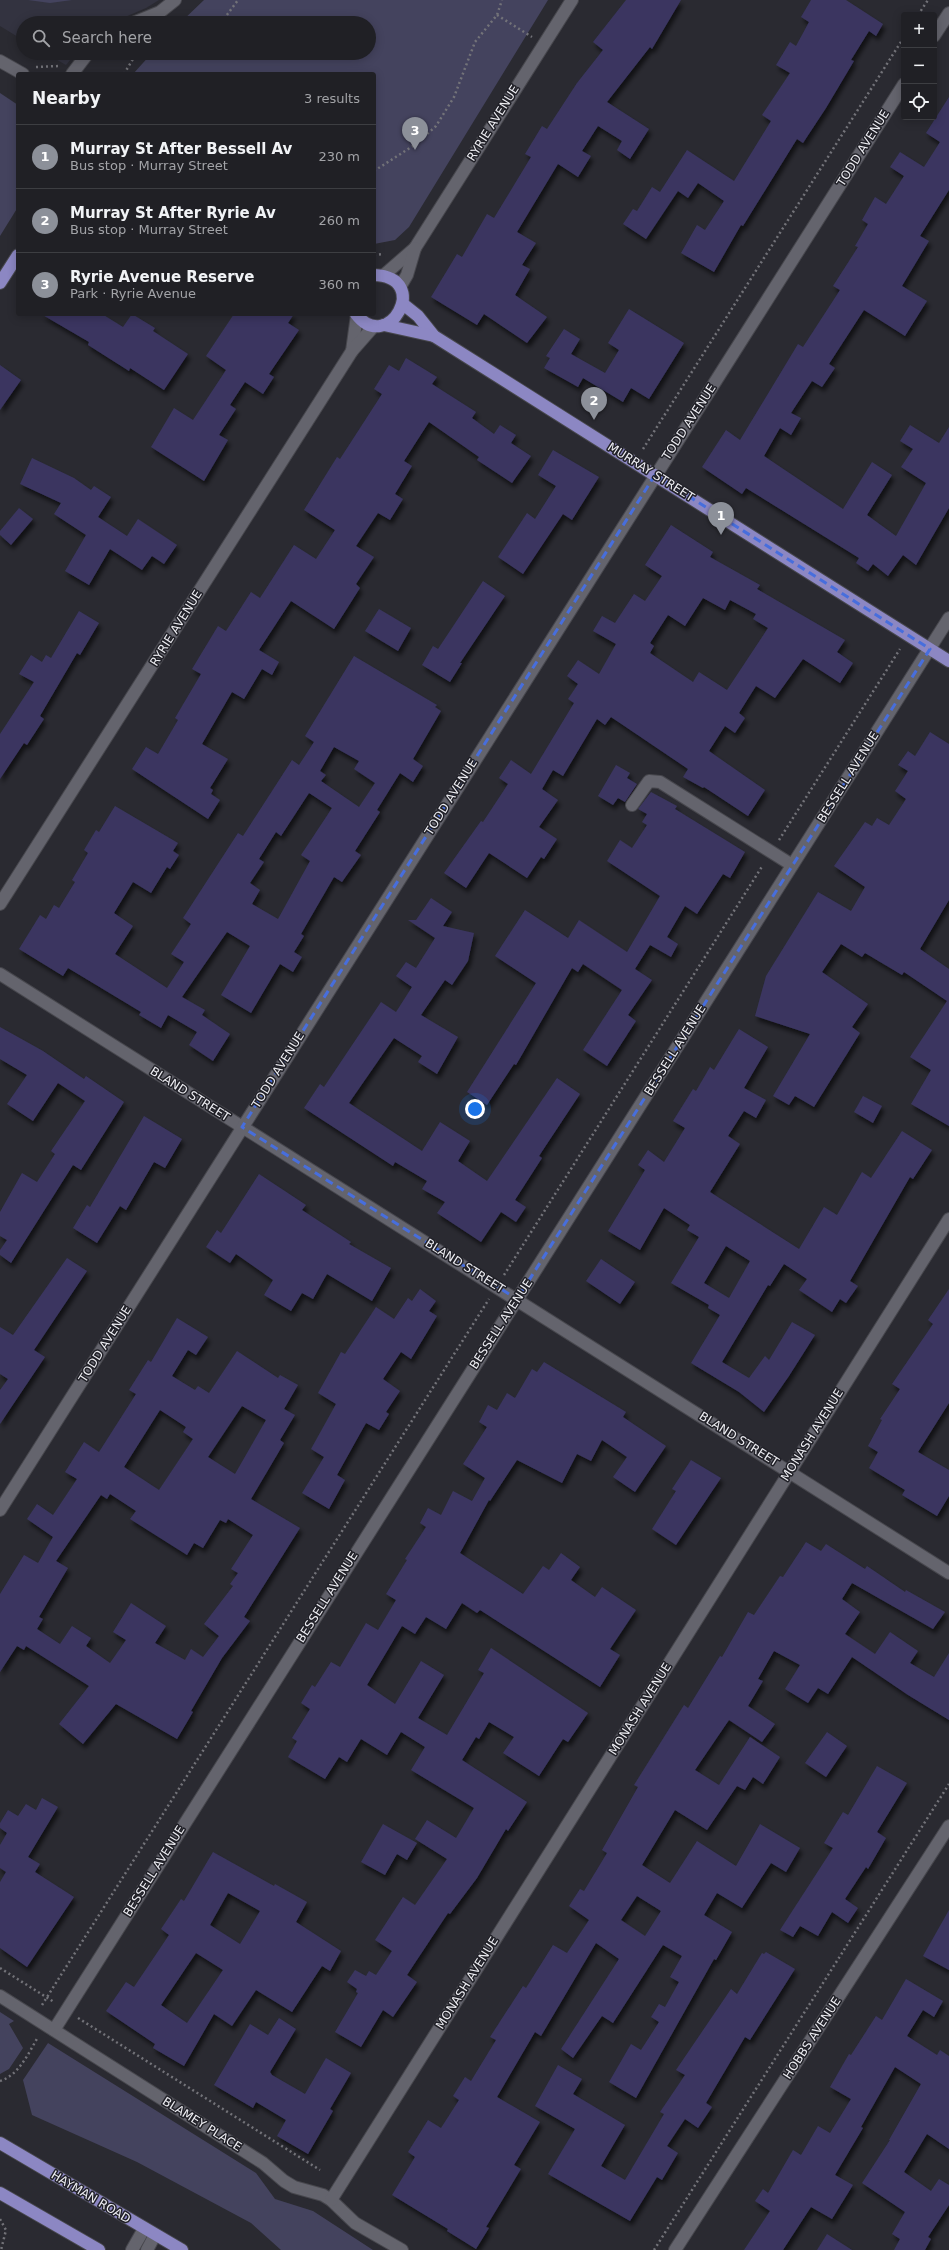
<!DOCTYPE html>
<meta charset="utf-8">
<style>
body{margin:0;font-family:"DejaVu Sans",sans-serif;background:#2d2d32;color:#f1f3f6}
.controls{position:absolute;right:12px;top:12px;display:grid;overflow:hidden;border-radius:4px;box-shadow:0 2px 10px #0003}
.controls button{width:36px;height:36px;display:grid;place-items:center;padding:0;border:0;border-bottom:1px solid #3d3e42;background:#202025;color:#f1f3f6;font:20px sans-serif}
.you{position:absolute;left:475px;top:1109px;width:14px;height:14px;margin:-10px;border:3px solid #fff;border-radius:50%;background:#1a73e8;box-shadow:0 0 0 6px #1a73e833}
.badge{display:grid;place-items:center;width:26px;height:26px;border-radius:50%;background:#8c9099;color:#fff;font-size:13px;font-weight:700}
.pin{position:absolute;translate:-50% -33px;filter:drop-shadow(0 1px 2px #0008)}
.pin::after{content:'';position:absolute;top:21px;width:14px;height:12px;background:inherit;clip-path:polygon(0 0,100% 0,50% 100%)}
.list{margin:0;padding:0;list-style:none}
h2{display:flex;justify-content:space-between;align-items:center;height:52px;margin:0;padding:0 16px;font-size:17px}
h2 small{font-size:13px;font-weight:400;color:#a2a3a7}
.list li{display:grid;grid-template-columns:26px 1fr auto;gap:12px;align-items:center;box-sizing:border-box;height:64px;padding:0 16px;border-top:1px solid #3d3e42}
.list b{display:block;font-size:15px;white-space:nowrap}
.list p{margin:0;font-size:13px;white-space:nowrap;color:#a2a3a7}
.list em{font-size:13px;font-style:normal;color:#a2a3a7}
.icon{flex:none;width:22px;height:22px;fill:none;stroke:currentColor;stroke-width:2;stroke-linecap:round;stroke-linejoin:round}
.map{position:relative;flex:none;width:949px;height:2250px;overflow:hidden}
.search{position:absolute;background:#202025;box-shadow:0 2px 10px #0003;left:16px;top:16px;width:360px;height:44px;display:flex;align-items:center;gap:10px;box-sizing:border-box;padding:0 14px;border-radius:22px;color:#a2a3a7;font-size:15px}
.panel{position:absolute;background:#202025;box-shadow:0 2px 10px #0003;left:16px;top:72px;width:360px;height:244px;border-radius:4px}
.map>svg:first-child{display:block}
</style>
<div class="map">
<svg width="949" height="2250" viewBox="0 0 949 2250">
<defs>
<filter id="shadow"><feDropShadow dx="2.5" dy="4.5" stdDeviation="2" flood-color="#0009"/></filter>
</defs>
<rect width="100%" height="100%" fill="#2a2a31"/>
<g fill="#333340">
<polygon points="0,0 159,0 146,8 111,23 23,23 23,40 0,26"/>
<polygon points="45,53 76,53 66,65"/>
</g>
<g fill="#44435e">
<polygon points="28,0 72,0 50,3"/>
<polygon points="204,0 548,0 409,227 395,240 374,244 374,74 133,74 152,53 369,53 369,23 180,23"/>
<polygon points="0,93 18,105 18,207 0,236"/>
<polygon points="0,2012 14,2021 9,2024 23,2048 9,2069 0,2074"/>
<polygon points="48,2043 256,2173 275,2199 313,2211 373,2250 281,2250 251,2223 137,2162 32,2115 23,2080"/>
</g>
<g fill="#3a3660" fill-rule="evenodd" filter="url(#shadow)">
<polygon points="626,0 681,0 652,49 650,47 607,102 649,129 630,159 617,150 622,141 598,126 582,151 591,156 578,177 558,164 517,232 536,243 522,265 530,269 515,295 547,317 527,343 484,314 477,325 431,297 457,254 462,257 487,214 494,218 531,157 525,154 542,126 547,129 577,83 603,50 593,42"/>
<polygon points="811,0 846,0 883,24 876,36 869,31 851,60 854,61 826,108 803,143 797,139 743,226 741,225 714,272 681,253 697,225 705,230 724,201 698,183 688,198 678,191 646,239 623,224 633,209 637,211 652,187 660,192 687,150 734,181 771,121 762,115 790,73 776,65 790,42 796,46 809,22 801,17"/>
<polygon points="949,97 949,190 920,236 929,241 902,286 927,301 905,336 864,310 829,364 835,368 822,387 812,381 791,413 801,418 791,435 780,428 764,456 843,509 872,462 892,475 867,515 896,536 926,483 901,467 913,449 900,441 910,425 939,443 949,427 949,508 916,565 903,555 888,576 873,564 868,571 856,563 859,558 746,488 742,494 702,467 726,430 740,440 798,344 803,347 840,290 833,286 858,247 855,246 868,224 862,220 875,197 886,204 904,176 890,167 900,152 924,167 940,142 926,133"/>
<polygon points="629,309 684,343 649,399 631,388 623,402 583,378 578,387 544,368 550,358 546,356 564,329 580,339 571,354 605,373 619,350 608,343"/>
<polygon points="41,314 102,314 123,327 132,314 155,328 153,331 188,354 164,390 130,368 129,371 88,345 89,342"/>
<polygon points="234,314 294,314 288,323 299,330 269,374 274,377 263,394 245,382 230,405 236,409 219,435 228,440 204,481 151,447 174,408 193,420 226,370 206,356"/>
<polygon points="406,358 437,377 432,384 476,412 472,418 494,434 500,425 516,435 511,443 531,456 512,483 477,460 479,457 429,422 404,461 412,466 395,494 403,499 390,520 378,513 356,546 374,557 356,584 360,588 334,629 291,601 259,650 279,662 272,675 262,669 244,699 232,692 202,744 228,759 210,788 213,790 211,794 220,800 208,819 132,769 146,747 158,754 178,720 175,718 201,674 192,669 218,626 226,631 251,592 260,598 294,545 316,559 335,530 304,510 337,457 340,459 382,394 374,389 389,365 399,371"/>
<polygon points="0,365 21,380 0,410"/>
<polygon points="553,450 599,477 572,520 563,514 523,574 498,557 527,513 535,519 556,486 538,475"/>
<polygon points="32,458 74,478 91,490 94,486 111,497 98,517 127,536 138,519 177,545 164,564 152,556 142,570 110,549 89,585 65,571 86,535 54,514 61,503 20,484"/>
<polygon points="19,508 33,519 11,545 0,535 0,531"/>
<path d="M671 525 713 552 710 557 760 585 757 589 845 640 837 652 853 663 840 683 803 659 775 698 756 686 739 713 745 718 735 733 725 726 709 751 765 790 748 816 704 787 703 788 683 777 688 769 611 717 605 725 597 719 563 776 553 770 542 789 558 800 539 827 557 839 544 859 541 857 527 878 489 853 466 888 444 873 481 821 483 822 508 784 499 778 511 760 531 774 574 703 568 699 578 684 567 676 578 660 599 674 616 644 593 631 602 616 615 623 634 594 645 601 662 576 645 565ZM703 598 725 610 730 600 756 614 753 619 768 628 727 690 699 672 693 682 650 653 654 646 650 643 668 615 685 626Z"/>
<polygon points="483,581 505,596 460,663 462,663 450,682 422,665 433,646 438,649"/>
<polygon points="379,609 411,628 398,651 365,631"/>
<polygon points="79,611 99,623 80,655 77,653 40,716 44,719 27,745 24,743 0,779 0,734 34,682 19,674 31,655 42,662 46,655 51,658"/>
<path d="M354 656 437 705 435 707 441 711 413 759 423 766 413 782 400 773 377 810 380 812 355 851 361 855 342 882 334 877 301 934 304 936 294 952 302 957 293 972 280 964 251 1013 221 995 250 946 227 932 182 997 205 1010 202 1015 230 1034 213 1061 189 1045 197 1032 168 1015 161 1028 139 1015 141 1012 68 968 63 976 19 949 40 915 46 919 54 905 59 908 75 882 72 880 88 853 84 850 96 830 99 832 115 806 178 843 173 851 179 855 170 869 167 867 151 893 133 882 114 913 133 926 115 954 167 988 184 962 171 954 191 924 183 918 238 833 243 836 292 760 299 765 314 742 305 736ZM334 747 359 761 354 769 375 783 359 807 321 781 326 775 320 771ZM309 793 332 808 301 855 310 861 278 919 252 904 260 890 250 883 264 862 259 859 276 832 281 836Z"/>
<polygon points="930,732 949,744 949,900 920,949 949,969 949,1126 911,1104 931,1070 910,1057 947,1001 904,972 902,975 865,953 862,957 841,944 822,972 868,1004 852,1027 860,1033 814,1107 795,1096 789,1105 773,1096 810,1034 755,1016 766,976 818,892 851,911 865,887 834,866 865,822 872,826 877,818 889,825 906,799 895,791 908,771 898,765 908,751 915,756"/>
<polygon points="616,765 630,773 627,778 637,784 625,802 618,798 613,805 598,796"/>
<polygon points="651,792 677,806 675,809 745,852 730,878 723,874 697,914 685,906 667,937 678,944 671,957 650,945 635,969 652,980 628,1015 636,1021 607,1066 583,1050 622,990 583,964 578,972 572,968 516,1065 514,1064 487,1105 467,1092 536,983 495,956 525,910 568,938 579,920 627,952 660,896 607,861 620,840 632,848 647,825 642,822 647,814 638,809"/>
<polygon points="431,898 452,912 443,926 474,933 468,961 452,985 445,980 421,1015 458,1037 437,1074 418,1062 422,1056 394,1038 349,1103 422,1151 440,1122 470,1141 458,1161 487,1181 557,1078 580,1094 539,1156 542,1158 515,1200 526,1207 516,1222 501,1212 481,1242 437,1213 445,1202 422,1189 427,1181 395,1162 393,1166 304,1108 320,1084 324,1087 381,1002 396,1012 412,987 396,976 406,962 416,968 435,938 408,920 416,920"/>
<polygon points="0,1027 43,1051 84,1079 86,1076 124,1102 81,1170 73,1165 11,1263 0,1255 0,1250 7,1240 0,1236 0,1212 22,1173 37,1182 55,1154 51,1151 85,1101 58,1083 33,1121 7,1104 27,1075 0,1059"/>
<path d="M739 1029 768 1047 744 1088 766 1100 756 1118 744 1111 728 1136 740 1144 710 1192 799 1249 824 1207 837 1215 862 1172 871 1178 902 1131 932 1150 913 1179 910 1177 850 1281 858 1286 846 1303 840 1299 832 1312 799 1290 807 1279 784 1264 770 1286 768 1285 722 1362 749 1378 765 1356 769 1360 792 1322 815 1335 789 1376 764 1412 739 1392 691 1363 720 1315 708 1308 709 1305 671 1283 699 1237 687 1230 690 1225 664 1208 640 1250 608 1231 645 1170 638 1165 648 1150 664 1162 685 1128 673 1121 693 1089 696 1091 710 1067 714 1070ZM726 1246 750 1261 729 1298 704 1283Z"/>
<polygon points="863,1096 882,1106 873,1123 854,1112"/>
<polygon points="144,1116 182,1139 165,1168 154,1162 126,1210 120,1206 97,1243 73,1228 87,1205 90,1207"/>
<polygon points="259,1174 306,1205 302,1210 351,1242 349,1244 391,1268 372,1301 327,1274 313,1299 302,1293 291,1311 264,1295 273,1280 236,1254 230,1263 206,1247 217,1230 221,1233"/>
<polygon points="67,1258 87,1271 34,1350 45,1357 0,1424 0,1390 8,1379 0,1374 0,1327 13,1335"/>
<polygon points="601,1259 635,1282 620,1304 586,1281"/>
<polygon points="420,1289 436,1301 429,1311 437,1316 411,1359 401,1352 383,1379 400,1391 386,1412 389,1414 379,1430 366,1423 337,1475 345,1480 329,1509 302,1493 324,1457 311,1449 336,1404 318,1393 341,1352 345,1354 376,1307 394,1319 408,1298 412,1301"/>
<polygon points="949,1289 949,1403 918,1452 949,1470 949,1496 937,1516 902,1495 905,1490 869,1468 878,1452 868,1446 882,1420 880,1419 900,1389 892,1384 933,1324 928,1320"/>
<path d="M177 1318 208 1337 196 1355 188 1350 172 1376 195 1390 198 1386 209 1393 237 1351 278 1378 280 1375 298 1385 284 1409 295 1415 280 1440 284 1443 251 1499 300 1528 244 1617 250 1621 222 1658 191 1711 193 1712 177 1739 116 1704 83 1744 59 1724 89 1686 26 1646 24 1650 17 1646 0 1672V1594L24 1555 38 1563 53 1537 27 1519 37 1504 53 1515 77 1479 65 1472 84 1442 99 1452 136 1394 129 1390 148 1360 151 1362ZM242 1406 266 1420 235 1474 208 1457ZM160 1410 186 1427 183 1432 193 1439 159 1490 124 1467ZM110 1494 136 1511 130 1519 187 1555 194 1543 203 1548 220 1520 226 1523 228 1519 253 1535 231 1569 238 1573 230 1584 233 1586 204 1624 219 1636 203 1657 191 1649 185 1660 155 1643 166 1626 131 1603 113 1632 126 1640 110 1663 86 1646 91 1638 72 1626 60 1644 37 1629 43 1619 39 1617 68 1568 56 1561 101 1495 107 1499Z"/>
<polygon points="544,1362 626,1412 623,1417 666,1446 635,1492 613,1477 627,1457 602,1440 591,1461 577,1454 562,1483 517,1460 490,1501 489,1500 460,1553 523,1594 543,1566 549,1570 561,1553 580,1567 571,1580 595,1597 602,1587 636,1610 610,1649 620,1655 600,1687 480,1610 477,1613 462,1603 446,1629 426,1617 415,1634 402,1626 367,1685 395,1704 421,1661 444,1675 418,1718 447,1735 484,1673 478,1670 491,1648 588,1713 568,1742 563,1739 539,1776 503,1753 514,1737 489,1722 479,1739 476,1737 462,1760 527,1802 508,1831 506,1829 477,1878 450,1914 448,1913 407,1975 417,1982 393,2017 383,2010 361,2047 335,2032 358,1993 356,1992 357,1989 347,1982 355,1970 366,1976 369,1971 376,1975 392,1951 375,1940 403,1897 415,1905 447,1859 415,1839 427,1820 456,1838 474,1808 411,1770 425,1747 401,1732 387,1755 361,1739 347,1762 339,1757 325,1779 288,1757 297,1741 292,1738 310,1709 301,1703 312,1685 315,1687 331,1662 340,1667 366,1623 378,1630 396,1600 386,1594 407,1560 405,1559 426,1527 420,1523 428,1508 441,1515 453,1491 472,1501 485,1478 463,1464 487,1427 479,1422 488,1405 497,1410 507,1393 515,1398 532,1369 537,1372"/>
<polygon points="691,1460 721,1478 676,1545 652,1529 676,1491 672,1489"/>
<path d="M806 1542 821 1551 826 1544 865 1569 867 1566 905 1592 906 1590 945 1612 933 1629 852 1583 842 1599 860 1612 845 1634 875 1654 890 1632 918 1651 910 1663 934 1677 949 1653V1720L908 1695 852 1657 828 1694 818 1688 808 1703 785 1689 800 1665 774 1651 758 1679 763 1681 748 1706 775 1724 762 1742 729 1720 695 1770 719 1785 750 1737 780 1757 763 1784 753 1777 745 1790 737 1786 707 1830 675 1810 642 1865 670 1883 697 1841 736 1866 760 1824 800 1848 786 1872 771 1863 742 1908 717 1893 704 1915 732 1932 716 1960 714 1959 636 2098 609 2082 631 2044 641 2050 659 2022 651 2017 659 2004 665 2007 679 1982 670 1977 682 1956 663 1945 613 2023 602 2016 573 2058 561 2049 619 1959 596 1943 541 2036 535 2032 497 2097 540 2122 514 2165 521 2169 486 2227 489 2228 476 2249 447 2231 448 2229 392 2195 415 2157 408 2152 428 2120 441 2128 459 2100 453 2096 465 2077 471 2081 496 2040 490 2037 523 1986 526 1988 553 1945 567 1953 589 1920 569 1906 580 1889 584 1891 607 1853 602 1850 638 1787 634 1785 684 1705 688 1708 720 1656 722 1657 748 1612 754 1615 780 1576 783 1577ZM637 1896 661 1911 645 1936 621 1920Z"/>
<polygon points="827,1732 847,1746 826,1777 805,1763"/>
<polygon points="877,1766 907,1783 877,1832 886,1838 868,1869 866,1867 845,1899 858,1908 848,1923 832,1912 818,1936 800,1926 793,1937 780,1930 833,1848 824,1843 843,1812 848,1815"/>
<polygon points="42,1798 58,1807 28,1857 40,1864 35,1872 74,1897 27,1967 0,1948 0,1882 6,1872 0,1868 0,1845 7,1833 0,1828 0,1823 8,1810 18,1816 26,1804 36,1810"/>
<polygon points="383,1824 417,1843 407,1860 397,1854 385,1875 361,1862"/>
<path d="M213 1852 274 1886 275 1884 307 1902 296 1922 341 1951 330 1971 322 1966 292 2012 256 1990 232 2026 214 2014 184 2066 153 2048 155 2044 106 2011 126 1982 134 1987 169 1935 161 1929 181 1899 184 1901ZM228 1893 260 1911 240 1944 210 1925ZM196 1953 223 1970 187 2023 161 2005Z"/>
<polygon points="949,1910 949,1970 923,1956"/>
<polygon points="766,1952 795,1969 750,2040 745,2037 706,2103 712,2107 698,2128 685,2119 667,2146 678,2153 662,2180 657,2177 630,2221 548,2174 575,2129 535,2106 558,2065 582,2079 573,2094 625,2125 601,2166 625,2180 664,2114 660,2112 685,2075 676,2070 731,1989 737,1994 762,1953 764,1954"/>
<polygon points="906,1979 943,2001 934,2017 923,2010 907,2036 937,2055 940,2050 949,2056 949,2149 927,2134 904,2172 931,2191 939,2179 949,2185 949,2205 928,2237 931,2239 925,2250 894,2250 900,2239 892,2234 905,2212 862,2183 890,2140 889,2140 921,2084 895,2067 861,2127 863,2128 835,2175 853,2185 832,2219 811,2207 783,2250 744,2250 770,2211 755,2201 763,2189 768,2193 793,2150 801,2155 818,2126 830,2133 851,2099 830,2087 849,2054 851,2055 876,2016 882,2020"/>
<polygon points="279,2018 296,2029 270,2072 272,2075 305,2094 326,2058 351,2073 330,2109 333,2111 308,2154 277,2136 286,2120 256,2102 253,2108 214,2085 250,2024 268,2035"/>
<polygon points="827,2234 852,2250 817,2250"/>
</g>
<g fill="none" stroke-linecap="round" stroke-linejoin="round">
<g stroke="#47474d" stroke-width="14">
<g id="minor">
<polyline points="133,23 160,12 175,0"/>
<polyline points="934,36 949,13"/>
<polyline points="0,61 23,74"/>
<polyline points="72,74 88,53"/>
<polyline points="384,275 415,248 572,0"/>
<polyline points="400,287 407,275 415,248"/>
<polyline points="352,351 357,315"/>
<polyline points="632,805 649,781 660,782 792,865"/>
<polyline points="0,904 352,351 374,326"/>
<polyline points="0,974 949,1573"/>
<polyline points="0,1510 904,84"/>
<polyline points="0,1996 263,2163 284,2181 294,2187 323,2195 331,2200 355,2223 402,2250"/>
<polyline points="54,2030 949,618"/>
<polyline points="331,2200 949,1219"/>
<polyline points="132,2250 144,2229"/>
<polyline points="147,2250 155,2235"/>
<polyline points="675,2250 949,1826"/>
</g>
</g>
<g stroke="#47474d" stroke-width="14">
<g id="major">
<polyline points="0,283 18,255"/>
<polyline points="403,304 418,316 434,336 949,661"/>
<path d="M356 314C388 356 433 277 374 275"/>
<polyline points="384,325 434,336"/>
<polyline points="0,2143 182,2250"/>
<polyline points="0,2193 99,2250"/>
</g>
</g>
<g stroke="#737379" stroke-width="2.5" stroke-dasharray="2 3" stroke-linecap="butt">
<polyline points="497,15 532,37"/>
<polyline points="918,15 928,0"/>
<polyline points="221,23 238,0"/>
<polyline points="36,67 59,66"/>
<polyline points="124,74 133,59 140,53"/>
<polyline points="374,171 416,144 436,126 454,97 475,42 497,15 502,0"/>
<polyline points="374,255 384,254"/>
<polyline points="643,449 904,37"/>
<polyline points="779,840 900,649"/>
<polyline points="504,1275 763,865"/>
<polyline points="0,1968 54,2002"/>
<polyline points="42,2005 489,1299"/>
<polyline points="78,2018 320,2170"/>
<path d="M0 2081C19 2075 28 2054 38 2037"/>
<polyline points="0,2219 6,2230 1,2250"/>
<polyline points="654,2250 949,1784"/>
</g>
<use href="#minor" stroke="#64646d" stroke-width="12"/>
<use href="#major" stroke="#8c87c3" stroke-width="12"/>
</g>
<path fill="none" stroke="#476edd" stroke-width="3" stroke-dasharray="8 5" stroke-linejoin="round" d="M655 475 930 649 517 1299 242 1127Z"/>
<g text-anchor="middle" stroke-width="3" stroke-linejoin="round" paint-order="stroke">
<g font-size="12" fill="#ededf2" stroke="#202027">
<text transform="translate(493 123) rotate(-58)" y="4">RYRIE AVENUE</text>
<text transform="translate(863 148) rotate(-58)" y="4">TODD AVENUE</text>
<text transform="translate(689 422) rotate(-57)" y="4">TODD AVENUE</text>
<text transform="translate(651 472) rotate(32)" y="4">MURRAY STREET</text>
<text transform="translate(176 628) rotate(-58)" y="4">RYRIE AVENUE</text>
<text transform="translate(848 777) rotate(-58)" y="4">BESSELL AVENUE</text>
<text transform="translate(451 797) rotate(-58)" y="4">TODD AVENUE</text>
<text transform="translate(675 1050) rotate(-58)" y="4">BESSELL AVENUE</text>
<text transform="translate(278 1070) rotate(-58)" y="4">TODD AVENUE</text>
<text transform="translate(190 1094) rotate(32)" y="4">BLAND STREET</text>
<text transform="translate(465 1266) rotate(32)" y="4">BLAND STREET</text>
<text transform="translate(501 1324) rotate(-57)" y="4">BESSELL AVENUE</text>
<text transform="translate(105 1344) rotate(-58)" y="4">TODD AVENUE</text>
<text transform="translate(812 1435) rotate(-58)" y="4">MONASH AVENUE</text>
<text transform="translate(739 1439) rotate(32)" y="4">BLAND STREET</text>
<text transform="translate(327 1597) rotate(-58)" y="4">BESSELL AVENUE</text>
<text transform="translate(640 1709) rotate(-58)" y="4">MONASH AVENUE</text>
<text transform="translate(154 1871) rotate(-58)" y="4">BESSELL AVENUE</text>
<text transform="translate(467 1983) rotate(-58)" y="4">MONASH AVENUE</text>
<text transform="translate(812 2038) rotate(-57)" y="4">HOBBS AVENUE</text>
<text transform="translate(202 2124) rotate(32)" y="4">BLAMEY PLACE</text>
<text transform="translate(91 2197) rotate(31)" y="4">HAYMAN ROAD</text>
</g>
</g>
</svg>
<div class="controls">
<button>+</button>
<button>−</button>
<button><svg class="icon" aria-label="locate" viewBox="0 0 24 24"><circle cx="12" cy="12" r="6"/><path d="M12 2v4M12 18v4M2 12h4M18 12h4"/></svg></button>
</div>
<div class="you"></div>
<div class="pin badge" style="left:721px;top:535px">1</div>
<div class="pin badge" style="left:594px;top:420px">2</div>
<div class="pin badge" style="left:415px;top:150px">3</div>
<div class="search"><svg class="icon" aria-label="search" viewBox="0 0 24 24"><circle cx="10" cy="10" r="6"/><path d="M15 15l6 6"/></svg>Search here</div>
<section class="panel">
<h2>Nearby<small>3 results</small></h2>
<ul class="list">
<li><span class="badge">1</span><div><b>Murray St After Bessell Av</b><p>Bus stop · Murray Street</p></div><em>230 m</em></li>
<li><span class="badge">2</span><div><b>Murray St After Ryrie Av</b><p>Bus stop · Murray Street</p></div><em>260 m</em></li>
<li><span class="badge">3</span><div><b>Ryrie Avenue Reserve</b><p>Park · Ryrie Avenue</p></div><em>360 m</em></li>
</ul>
</section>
</div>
